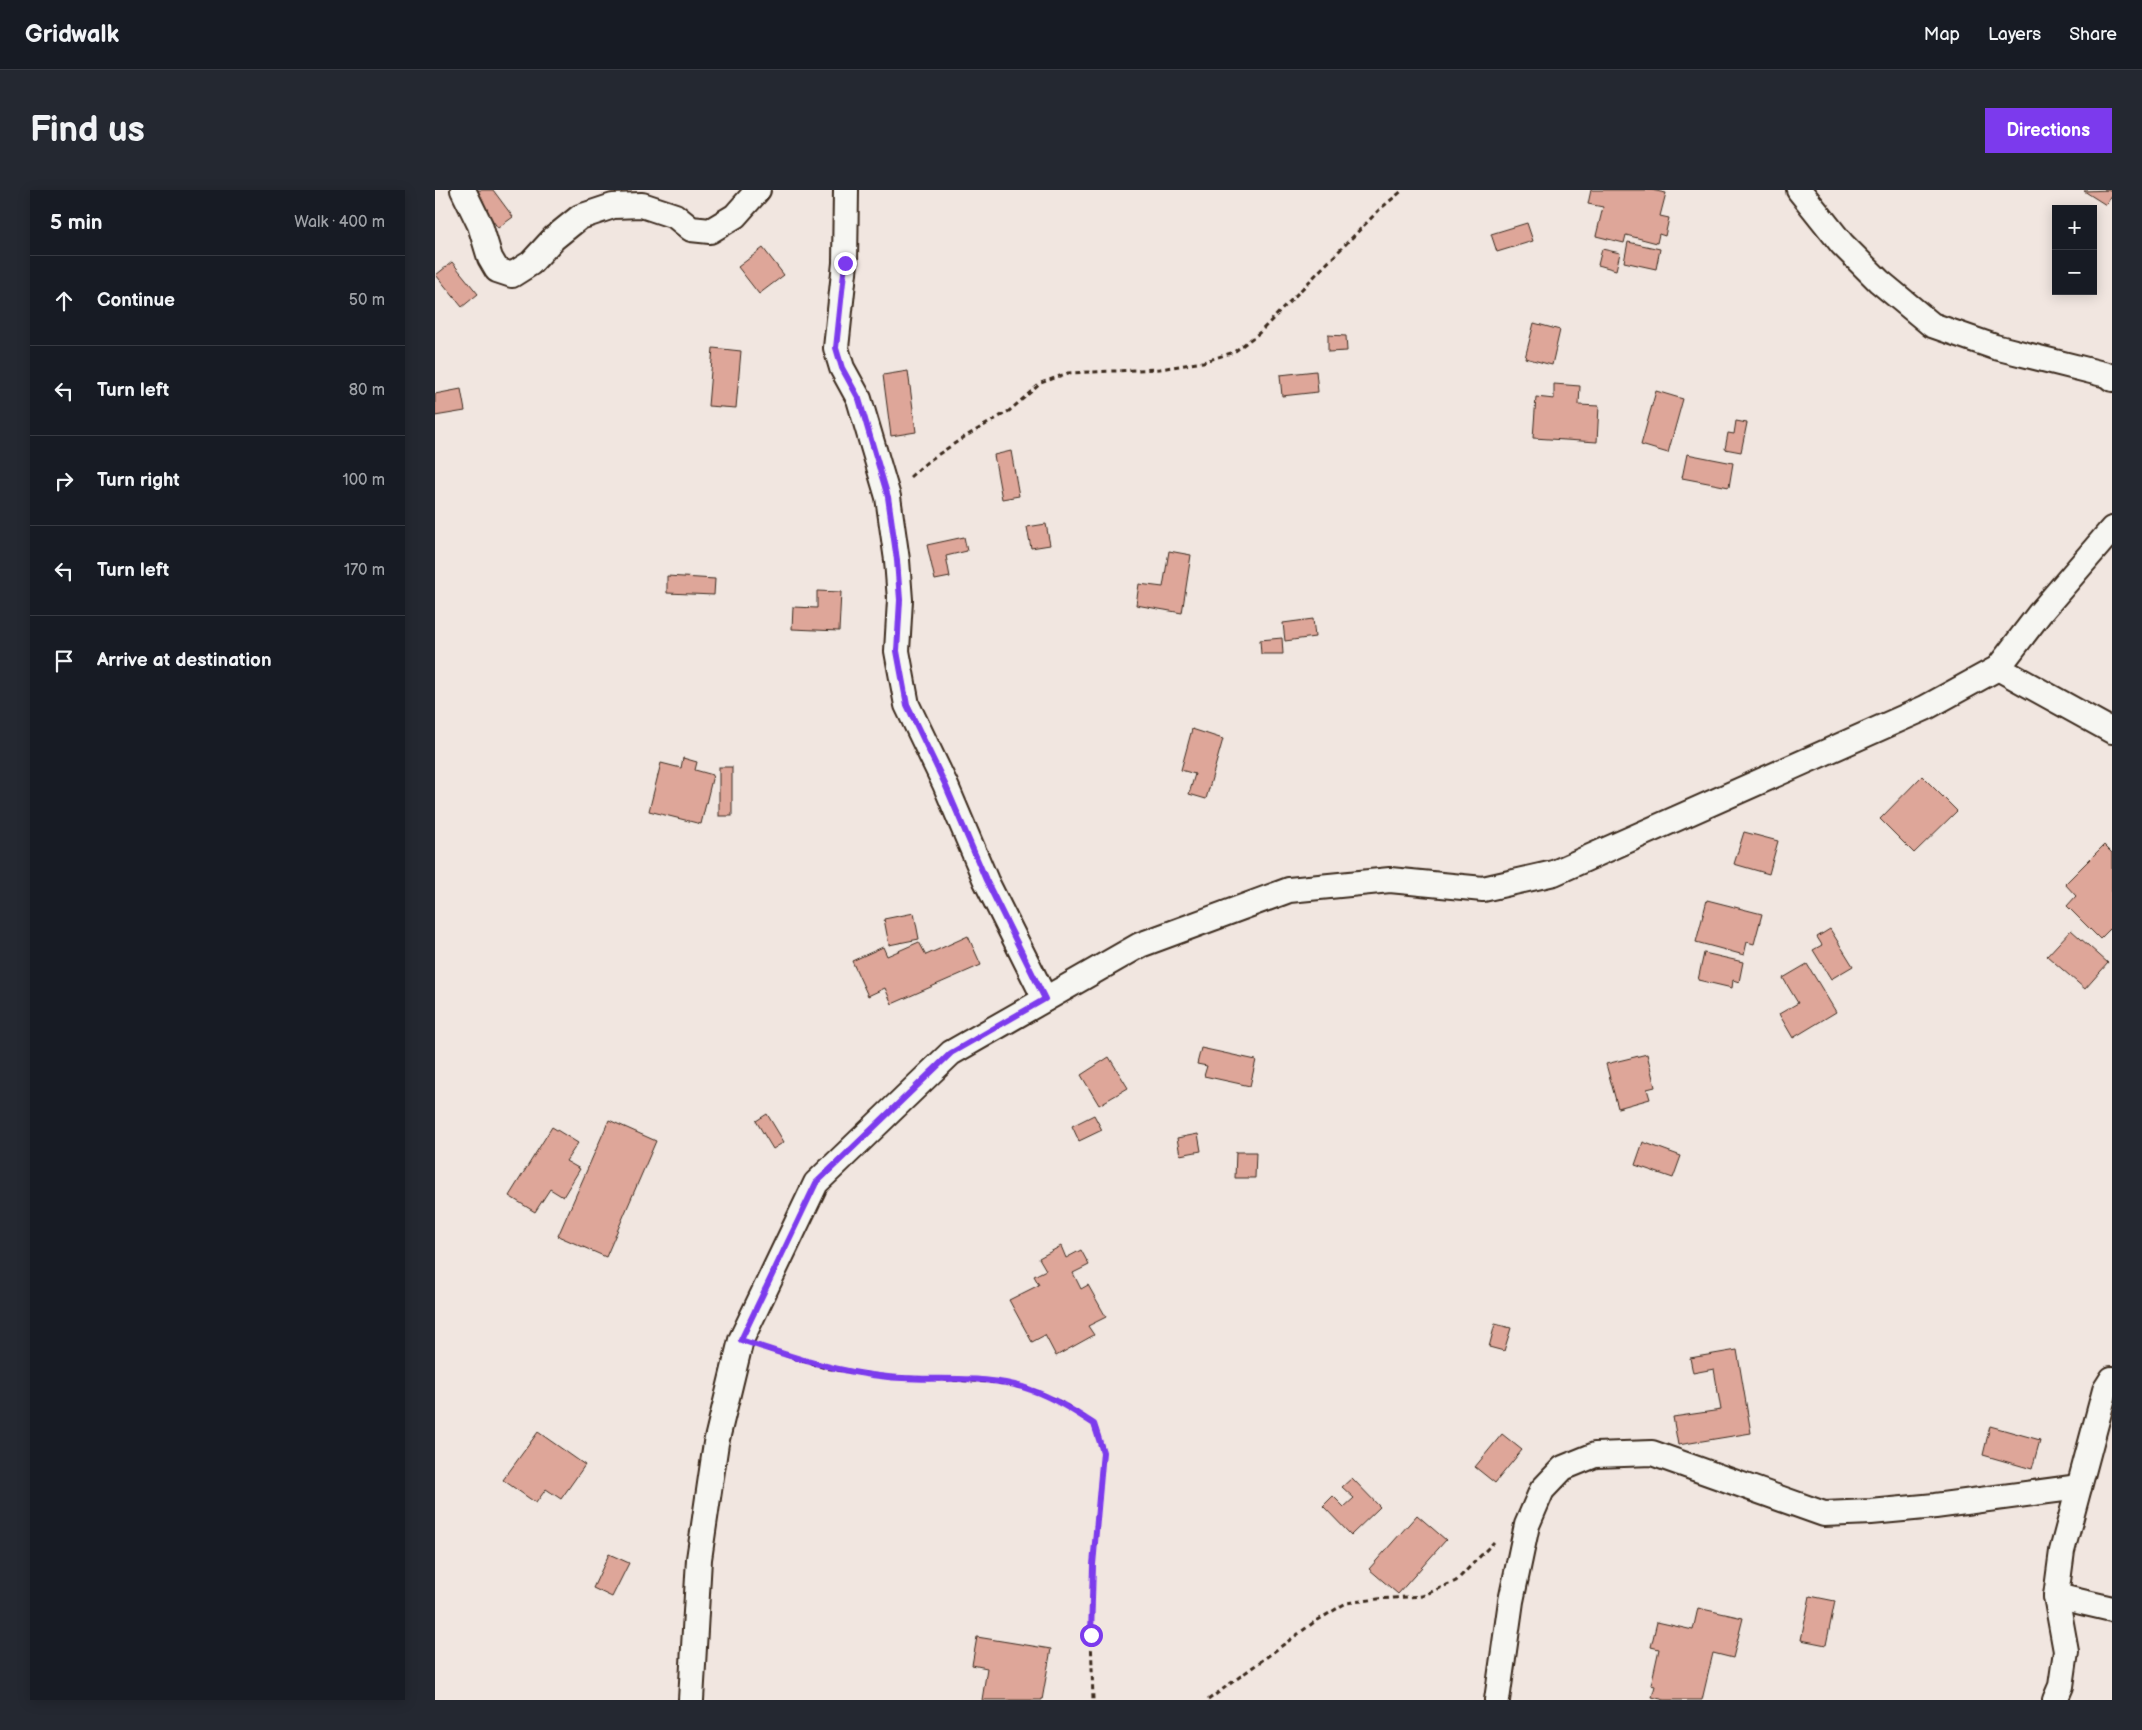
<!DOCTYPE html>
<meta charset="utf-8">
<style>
body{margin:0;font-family:"Balsamiq Sans",sans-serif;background:#242831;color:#f1f3f6}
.controls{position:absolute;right:15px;top:15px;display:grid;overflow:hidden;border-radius:0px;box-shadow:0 2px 12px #0003}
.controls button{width:45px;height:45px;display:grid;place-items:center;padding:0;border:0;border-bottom:1px solid #363941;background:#171b24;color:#f1f3f6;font:25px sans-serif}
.stop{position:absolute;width:15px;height:15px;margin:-11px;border:4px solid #7c3aed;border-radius:50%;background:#fff}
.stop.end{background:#7c3aed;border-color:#fff;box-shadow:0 1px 5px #0008}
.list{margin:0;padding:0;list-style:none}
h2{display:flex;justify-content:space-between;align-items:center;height:65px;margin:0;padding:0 20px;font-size:21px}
h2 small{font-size:16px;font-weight:400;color:#9ea1a6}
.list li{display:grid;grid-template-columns:32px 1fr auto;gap:15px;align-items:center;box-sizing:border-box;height:90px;padding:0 20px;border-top:1px solid #363941}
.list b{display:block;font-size:19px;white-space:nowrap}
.list em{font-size:16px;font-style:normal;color:#9ea1a6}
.icon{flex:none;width:28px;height:28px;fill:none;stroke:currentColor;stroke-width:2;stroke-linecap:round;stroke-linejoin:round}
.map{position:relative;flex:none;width:1677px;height:1510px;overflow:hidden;border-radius:0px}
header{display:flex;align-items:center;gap:30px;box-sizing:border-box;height:70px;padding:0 25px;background:#171b24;border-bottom:1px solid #363941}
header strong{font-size:24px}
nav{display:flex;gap:28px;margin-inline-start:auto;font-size:18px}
.intro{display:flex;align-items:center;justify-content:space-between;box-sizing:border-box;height:120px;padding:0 30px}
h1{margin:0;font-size:35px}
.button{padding:12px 22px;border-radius:0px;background:#7c3aed;color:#fff;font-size:18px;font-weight:700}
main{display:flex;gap:30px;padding:0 30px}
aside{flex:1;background:#171b24;border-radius:0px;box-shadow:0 2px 12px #0003}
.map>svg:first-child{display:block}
</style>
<header>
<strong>Gridwalk</strong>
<nav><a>Map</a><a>Layers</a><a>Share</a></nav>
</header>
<div class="intro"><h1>Find us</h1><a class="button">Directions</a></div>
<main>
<aside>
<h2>5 min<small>Walk · 400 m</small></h2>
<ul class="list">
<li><svg class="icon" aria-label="ahead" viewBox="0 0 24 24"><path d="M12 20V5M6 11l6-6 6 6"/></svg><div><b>Continue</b></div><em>50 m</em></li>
<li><svg class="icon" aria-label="left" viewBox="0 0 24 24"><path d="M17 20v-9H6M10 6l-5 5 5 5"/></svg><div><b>Turn left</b></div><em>80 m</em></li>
<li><svg class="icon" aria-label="right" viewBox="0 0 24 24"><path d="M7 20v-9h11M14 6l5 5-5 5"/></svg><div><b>Turn right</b></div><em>100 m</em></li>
<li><svg class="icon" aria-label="left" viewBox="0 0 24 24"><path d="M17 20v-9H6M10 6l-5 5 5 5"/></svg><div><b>Turn left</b></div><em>170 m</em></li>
<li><svg class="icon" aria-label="arrive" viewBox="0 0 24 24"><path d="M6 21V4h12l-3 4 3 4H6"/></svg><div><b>Arrive at destination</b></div></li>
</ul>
</aside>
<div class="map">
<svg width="1677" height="1510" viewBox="0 0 1677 1510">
<rect width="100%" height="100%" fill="#f1e6e0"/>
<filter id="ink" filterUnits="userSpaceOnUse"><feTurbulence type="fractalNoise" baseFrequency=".02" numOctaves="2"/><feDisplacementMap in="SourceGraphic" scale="10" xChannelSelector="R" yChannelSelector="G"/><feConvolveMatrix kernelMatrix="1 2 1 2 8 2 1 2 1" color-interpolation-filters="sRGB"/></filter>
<g filter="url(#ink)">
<g fill="#dea699" stroke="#3b2a1e">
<polygon points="36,0 58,0 78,27 63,38"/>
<polygon points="1156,0 1216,0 1231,3 1225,26 1234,28 1230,46 1224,44 1222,53 1191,45 1189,53 1161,46 1168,17 1153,14"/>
<polygon points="1677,0 1677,5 1671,15 1649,1"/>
<polygon points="1092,33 1098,51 1062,62 1056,44"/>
<polygon points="1193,52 1225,59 1221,79 1189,72"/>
<polygon points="328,58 349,85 324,104 303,77"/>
<polygon points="1167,59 1185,63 1181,80 1163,75"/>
<polygon points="17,72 43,104 27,117 1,85"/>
<polygon points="1099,133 1125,140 1117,175 1090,168"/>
<polygon points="893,145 911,146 912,161 893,162"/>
<polygon points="278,158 306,161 301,218 273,216"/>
<polygon points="473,181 481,242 456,246 448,185"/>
<polygon points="881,181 883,202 847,206 845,185"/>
<polygon points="1119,194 1145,196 1144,215 1164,216 1162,252 1098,248 1101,207 1119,209"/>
<polygon points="26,199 30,221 0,226 0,204"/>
<polygon points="1221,201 1248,209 1233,263 1206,255"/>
<polygon points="1301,231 1312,233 1306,262 1290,259 1293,243 1299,244"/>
<polygon points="576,261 584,306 567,309 559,265"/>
<polygon points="1252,264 1298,273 1294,297 1247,288"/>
<polygon points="611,334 615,355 596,358 592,337"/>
<polygon points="529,347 532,361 511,366 515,387 500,390 492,355"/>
<polygon points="734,361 756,365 747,423 701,415 704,394 728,397"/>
<polygon points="232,386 280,389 279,405 232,403"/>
<polygon points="382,401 406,402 404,441 357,439 358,417 382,418"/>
<polygon points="878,429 880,447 850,451 848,433"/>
<polygon points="847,448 848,464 826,464 825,450"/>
<polygon points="757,539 788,549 771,609 754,604 760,584 746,580"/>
<polygon points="248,568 262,572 260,580 278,585 266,634 214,621 226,573 246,578"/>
<rect x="284" y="577" width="13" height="49"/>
<polygon points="1487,586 1522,621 1479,663 1445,629"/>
<polygon points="1309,642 1343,651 1334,684 1299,674"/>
<polygon points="1669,655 1677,663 1677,737 1665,749 1632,716 1641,706 1630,694"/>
<polygon points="1272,710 1327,724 1319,754 1312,752 1309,765 1261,752"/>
<polygon points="479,723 484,749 454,755 449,729"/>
<polygon points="1395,739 1418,776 1396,789 1378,760 1387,755 1382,747"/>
<polygon points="1636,740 1673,773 1650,799 1612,766"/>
<polygon points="533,746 546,775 457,814 450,798 433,806 417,771 448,757 452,766 484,752 491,765"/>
<polygon points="1269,763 1308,772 1304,792 1298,790 1297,798 1263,790"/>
<polygon points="1372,774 1401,822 1358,848 1344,824 1363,813 1348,788"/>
<polygon points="766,858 821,870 815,896 769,886 772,876 762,874"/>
<polygon points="1212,864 1220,897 1212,899 1215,909 1183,918 1171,874"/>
<polygon points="674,867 693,898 664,915 646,885"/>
<polygon points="332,924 349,952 338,959 321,931"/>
<polygon points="659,925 667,940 644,951 637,936"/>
<polygon points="174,930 221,951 171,1067 123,1046"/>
<polygon points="117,937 143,953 131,971 145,979 128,1007 115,999 100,1022 74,1006"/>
<polygon points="763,944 766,961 745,965 742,948"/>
<polygon points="1208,952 1246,966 1238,988 1200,975"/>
<polygon points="801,962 821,962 820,988 800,988"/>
<polygon points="626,1056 631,1068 646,1060 654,1075 638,1083 646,1099 653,1095 671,1127 653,1136 659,1145 621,1166 610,1145 597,1152 574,1110 604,1095 599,1086 611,1080 604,1068"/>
<polygon points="1060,1134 1076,1138 1069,1161 1054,1157"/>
<polygon points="1302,1160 1316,1243 1243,1255 1238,1227 1286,1220 1279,1179 1258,1183 1255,1168"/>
<polygon points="1555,1236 1605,1250 1597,1279 1548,1265"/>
<polygon points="103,1242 150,1275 126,1309 111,1299 101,1313 68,1290"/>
<polygon points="1067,1244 1087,1260 1060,1293 1040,1277"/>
<polygon points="917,1288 945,1317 916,1345 888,1316 898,1306 909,1317 919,1308 907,1297"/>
<polygon points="982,1325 1011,1350 963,1404 934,1379"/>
<polygon points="174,1364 194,1373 177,1407 158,1398"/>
<polygon points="1375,1406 1400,1411 1391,1455 1366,1450"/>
<polygon points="1263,1418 1308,1428 1298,1468 1278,1463 1267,1510 1230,1510 1217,1507 1220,1496 1216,1495 1224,1459 1216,1457 1222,1432 1258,1440"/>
<polygon points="542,1447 616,1459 607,1510 547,1510 552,1478 537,1475"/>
</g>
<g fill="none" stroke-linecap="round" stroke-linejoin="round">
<g stroke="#3b2a1e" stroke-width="28">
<g id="street">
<polyline points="28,0 45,35 55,68 62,80 77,85 96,73 119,48 145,27 178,16 207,15 240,26 256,39 275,41 300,26 323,0"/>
<polyline points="411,0 410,73 401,158 407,178 424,209 453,307 462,370 465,410 462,461 472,515 510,594 551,691 610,809"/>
<polyline points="1364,0 1407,54 1444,91 1497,135 1560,157 1672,185 1677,189"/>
<polyline points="1563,478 1677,541"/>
<polyline points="1621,1406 1677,1419"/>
<polyline points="256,1510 264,1369 281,1253 306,1150 381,993 516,863 705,755 854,700 955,690 1048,699 1119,683 1490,518 1563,478 1605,423 1677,339"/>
<polyline points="1062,1510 1076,1411 1092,1335 1107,1300 1128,1278 1160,1265 1217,1263 1389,1324 1436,1322 1500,1316 1644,1297"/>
<polyline points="1620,1510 1626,1496 1631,1461 1621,1406 1627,1361 1670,1200 1677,1189"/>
</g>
</g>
<g stroke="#3b2a1e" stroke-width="3" stroke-dasharray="5 4" stroke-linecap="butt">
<polyline points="475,287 492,272 531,246 574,221 606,193 633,183 725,179 768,172 799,162 824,143 945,19 968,0"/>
<polyline points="333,1159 390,1178 453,1187 561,1192 595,1199 627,1213 659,1234 668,1261 658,1375 656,1445 658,1510"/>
<polyline points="773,1510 878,1433 911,1413 943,1409 987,1406 1021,1391 1059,1352"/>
</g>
<use href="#street" stroke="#f6f6f2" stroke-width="24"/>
</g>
</g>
<g fill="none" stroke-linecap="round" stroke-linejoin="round" filter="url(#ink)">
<path stroke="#7c3aed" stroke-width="6" d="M410 73 401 158 407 178 424 209 453 307 462 370 465 410 462 461 472 515 510 594 551 690 610 809 516 863 381 993 306 1150C354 1166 401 1182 453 1187 499 1192 551 1183 596 1200 619 1208 639 1221 659 1234L668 1262 658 1375 656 1445"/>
</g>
</svg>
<div class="controls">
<button>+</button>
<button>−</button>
</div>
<div class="stop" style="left:656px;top:1445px"></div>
<div class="stop end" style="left:410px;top:73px"></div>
</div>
</main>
